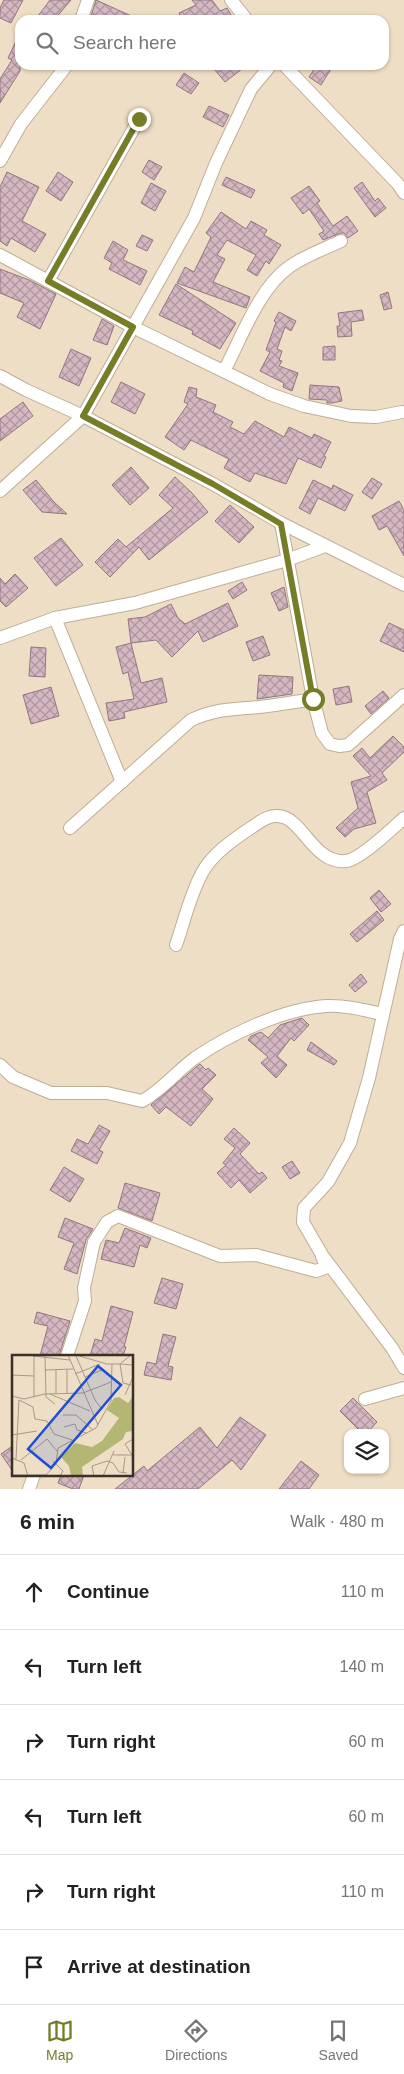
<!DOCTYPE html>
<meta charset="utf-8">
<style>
body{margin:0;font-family:Arial,sans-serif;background:#f6f6f6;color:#222}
.controls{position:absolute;right:15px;bottom:15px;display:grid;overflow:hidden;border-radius:10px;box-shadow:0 1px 4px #0004}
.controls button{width:45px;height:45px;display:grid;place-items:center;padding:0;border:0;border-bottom:1px solid #e0e0e0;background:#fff;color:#222;font:25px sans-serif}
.stop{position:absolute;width:15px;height:15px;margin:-11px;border:4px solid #767d27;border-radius:50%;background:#fff}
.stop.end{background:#767d27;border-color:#fff;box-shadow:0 1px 5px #0008}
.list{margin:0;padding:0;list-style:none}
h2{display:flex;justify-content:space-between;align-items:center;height:65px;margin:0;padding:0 20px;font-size:21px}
h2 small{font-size:16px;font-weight:400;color:#767676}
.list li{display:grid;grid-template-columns:32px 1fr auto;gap:15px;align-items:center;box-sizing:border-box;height:75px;padding:0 20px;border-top:1px solid #e0e0e0}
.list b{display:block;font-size:19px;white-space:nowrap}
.list em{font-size:16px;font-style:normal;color:#767676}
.icon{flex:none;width:28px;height:28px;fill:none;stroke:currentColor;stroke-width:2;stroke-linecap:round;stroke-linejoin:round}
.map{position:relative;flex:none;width:404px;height:1489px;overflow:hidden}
.search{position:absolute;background:#fff;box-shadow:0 1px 4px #0004;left:15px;right:15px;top:15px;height:55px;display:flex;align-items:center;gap:12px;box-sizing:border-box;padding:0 18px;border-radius:15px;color:#767676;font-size:19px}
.sheet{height:515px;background:#fff}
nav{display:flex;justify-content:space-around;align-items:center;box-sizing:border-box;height:70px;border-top:1px solid #e0e0e0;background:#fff;font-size:14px;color:#767676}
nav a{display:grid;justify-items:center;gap:2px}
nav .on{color:#767d27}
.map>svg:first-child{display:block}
</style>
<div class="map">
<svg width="404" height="1489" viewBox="0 0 404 1489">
<defs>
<pattern id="building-cross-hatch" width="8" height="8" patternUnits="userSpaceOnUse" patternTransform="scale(1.25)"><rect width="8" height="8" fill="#d5b7c2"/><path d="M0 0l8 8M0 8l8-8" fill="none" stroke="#ae959e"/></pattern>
</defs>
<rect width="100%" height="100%" fill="#efdec6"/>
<g fill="url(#building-cross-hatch)" stroke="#927680">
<polygon points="4,0 23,0 11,23 0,18 0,8"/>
<polygon points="50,0 71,0 54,20 35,20"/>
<polygon points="96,0 140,20 101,20 91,16"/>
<polygon points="192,0 212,0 220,11 227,8 234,20 182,20 179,13 196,5"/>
<polygon points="20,33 20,71 0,103 0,79 12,60 8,58"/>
<polygon points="220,65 247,65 225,82 215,70"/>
<polygon points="317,65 325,65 331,69 321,85 309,77"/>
<polygon points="184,73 199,83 191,94 176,85"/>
<polygon points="209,106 229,115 223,127 203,117"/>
<polygon points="149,160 162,167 154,180 142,172"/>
<polygon points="7,172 39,187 22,221 46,234 35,252 11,238 7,246 0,241 0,187"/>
<polygon points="58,172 73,182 61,201 46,191"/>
<polygon points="226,177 255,190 251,198 222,185"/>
<polygon points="362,182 375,201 378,198 386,208 375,217 354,188"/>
<polygon points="151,183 166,191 155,211 141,203"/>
<polygon points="309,186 320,201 317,203 333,226 347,216 358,231 348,238 344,233 341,233 323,240 319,234 324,231 309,209 303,214 291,198"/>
<polygon points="221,212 246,229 251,221 267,230 264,235 281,245 269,264 266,261 257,276 247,270 256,255 227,240 217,255 225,259 213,282 250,297 246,308 177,283 185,267 194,272 211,237 206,233"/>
<polygon points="142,235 153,240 147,251 136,246"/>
<polygon points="113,241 128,250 123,260 147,271 140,285 109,269 112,263 104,258"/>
<polygon points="0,269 29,280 56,294 40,329 17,317 24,303 0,293"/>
<polygon points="176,284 236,323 220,349 192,334 193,331 159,315"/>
<polygon points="388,292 392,308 384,310 380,295"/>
<polygon points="362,310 364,320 351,322 352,336 338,337 337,326 340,326 338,313"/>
<polygon points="279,312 296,321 291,331 285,327 277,349 282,351 279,360 282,361 279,366 298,373 292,391 283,387 284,383 260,371 270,352 266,350 276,322 274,321"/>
<polygon points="102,319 114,326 107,345 93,340"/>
<polygon points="335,346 335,360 323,360 323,347"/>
<polygon points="71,349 91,358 79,386 59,377"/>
<polygon points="121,382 145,394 135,414 111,402"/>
<polygon points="310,385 339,387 342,401 331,403 327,403 327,400 309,399"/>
<polygon points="189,387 197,389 196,397 216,405 213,412 233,422 230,427 244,434 255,421 284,437 289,427 312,438 314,434 331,442 324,456 326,457 321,468 298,458 286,484 255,473 250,482 224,468 229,459 191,440 184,450 165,437 188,404 184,402"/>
<polygon points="23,402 33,416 0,441 0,419"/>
<polygon points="131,467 149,488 130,505 112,485"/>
<polygon points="175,477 192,493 208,512 149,560 139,547 110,577 95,562 118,539 126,547 173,508 159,495"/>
<polygon points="372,478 382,484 372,499 362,492"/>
<polygon points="36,480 53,501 67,514 42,512 23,490"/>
<polygon points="313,480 332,489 333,485 353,495 345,511 318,498 310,514 299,508"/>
<polygon points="399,501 404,510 404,556 387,526 379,530 372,516"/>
<polygon points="230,505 254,527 239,543 215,521"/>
<polygon points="61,538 83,565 56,586 34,558"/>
<polygon points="15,574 28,588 6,607 0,601 0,578 5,584"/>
<polygon points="242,582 247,590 233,599 228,591"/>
<polygon points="284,587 288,607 279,611 271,593"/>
<polygon points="228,603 238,626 203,642 198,631 172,657 156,640 131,643 128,619 145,617 171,604 178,618 185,624"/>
<polygon points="389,623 404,630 404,652 380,641"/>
<polygon points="263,636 270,655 253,661 246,642"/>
<polygon points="131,643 141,683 162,678 167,702 124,712 125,718 109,721 106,703 134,699 128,672 123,674 116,647"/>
<polygon points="31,647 46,648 45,677 29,676"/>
<polygon points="259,675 293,677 292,694 257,699"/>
<polygon points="349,686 352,702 336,705 333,689"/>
<polygon points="51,687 59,716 31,724 23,695"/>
<polygon points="383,691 389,698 371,714 365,706"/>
<polygon points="393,736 404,747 404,752 382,773 387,780 367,792 376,823 354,829 345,837 336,828 358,808 351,782 371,776 353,756 362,748 370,758"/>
<polygon points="379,890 391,904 381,912 370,898"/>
<polygon points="377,911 384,920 357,942 350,934"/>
<polygon points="361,974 367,982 355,992 349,985"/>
<polygon points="302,1018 309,1025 294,1041 291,1038 277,1056 287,1065 276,1078 261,1063 268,1057 248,1040 251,1036 261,1032 268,1038 280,1025"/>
<polygon points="311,1042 337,1061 334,1065 307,1050"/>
<polygon points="200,1064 206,1070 208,1068 216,1075 202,1089 213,1099 191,1126 166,1107 159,1114 151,1105"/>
<polygon points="99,1125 110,1131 99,1150 103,1152 97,1164 71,1151 77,1139 88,1144"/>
<polygon points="234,1128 250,1143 240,1154 259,1174 262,1172 267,1178 250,1193 239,1180 231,1188 217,1173 226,1165 223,1163 235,1148 224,1139"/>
<polygon points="292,1161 300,1173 290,1179 282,1167"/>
<polygon points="64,1167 84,1179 70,1202 50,1190"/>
<polygon points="125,1183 160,1193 152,1221 118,1208"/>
<polygon points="65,1218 93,1229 86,1240 77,1274 64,1269 74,1243 58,1237"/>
<polygon points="125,1228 151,1238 147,1248 140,1245 134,1267 101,1259 106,1240 119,1243"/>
<polygon points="162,1278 183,1284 176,1309 154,1303"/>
<polygon points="111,1306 133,1312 124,1347 126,1347 123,1356 90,1356 95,1339 102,1341"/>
<polygon points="37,1312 70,1321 59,1356 40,1356 48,1326 34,1323"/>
<polygon points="163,1334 176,1337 168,1366 173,1367 171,1380 144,1375 147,1362 156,1364"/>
<polygon points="353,1398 377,1422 367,1433 362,1433 340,1411"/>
<polygon points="240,1417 266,1435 241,1470 232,1460 198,1489 115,1489 144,1466 147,1471 200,1427 217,1448"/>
<polygon points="11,1447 14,1452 14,1473 1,1454"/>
<polygon points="301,1461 319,1475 309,1489 279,1489"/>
<polygon points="61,1475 84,1475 79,1489 73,1489 58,1483"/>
</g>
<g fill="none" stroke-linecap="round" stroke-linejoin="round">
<g stroke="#beae97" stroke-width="14">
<g id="minor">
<polyline points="231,0 247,20"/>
<polyline points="81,20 88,0"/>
<polyline points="284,65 398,184 404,193"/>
<polyline points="0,161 21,124 67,65"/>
<polyline points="0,255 133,327 270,394 304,406 351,416 376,417 402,412"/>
<polyline points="48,281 139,119"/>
<path d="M224 371C241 339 259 288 289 267 304 256 324 249 341 241"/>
<polyline points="0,376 26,390 83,416 213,484 281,523 404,585"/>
<polyline points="0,491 83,416 194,218 216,163 251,89 271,65"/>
<polyline points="281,523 313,699 322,733 330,744 339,746 348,745 404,695"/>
<polyline points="55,618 122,782"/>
<polyline points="0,638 55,618 135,603 287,560 325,546"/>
<path d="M70 828 191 720C215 709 233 709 259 707 277 705 295 702 313 699"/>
<polyline points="404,931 400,939 369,1078 350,1143 328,1182 304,1208 303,1222 322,1255 392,1348 404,1368"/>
<path d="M176 945C184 922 190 895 202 873 212 854 234 839 252 827 261 821 271 813 283 817 304 823 315 864 346 861 359 860 393 828 404 818"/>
<path d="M0 1065 13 1077 51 1093H107L142 1101C162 1090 177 1071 195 1058 230 1034 283 1009 326 1006 345 1005 364 1010 382 1014"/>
<polyline points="67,1356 85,1301 84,1288 94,1242 107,1222 118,1216 220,1256 256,1255 316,1271 327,1267 322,1257"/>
<polyline points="365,1399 404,1388"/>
<polyline points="29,1489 34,1475"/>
</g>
</g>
<use href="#minor" stroke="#fff" stroke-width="12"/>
</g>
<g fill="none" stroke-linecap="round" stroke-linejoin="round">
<polyline stroke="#767d27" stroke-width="6" points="139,119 48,281 133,327 83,416 213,484 281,524 313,699"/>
</g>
<g transform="translate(12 1355)">
<rect width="121" height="121" fill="#efdec6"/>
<path d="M121 41V76L114 77 111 84 70 112 71 121H59L57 111 49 102 63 88 80 92 90 86 107 63 95 55 102 43 107 42 116 48Z" fill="#b4b774"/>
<path fill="none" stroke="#a69987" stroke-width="1" d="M33 0 34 42 43 49M56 0 86 70M64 0 95 9H108L119 0M21 1 58 5M64 1 83 45 89 53M33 15 61 14M55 15V38M63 19 88 9M0 20 22 21M73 22 92 14M119 30 111 28 108 9 121 10M44 38V15M38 39 78 56M113 40 121 22M0 41 12 44 33 39 71 38 99 27M22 42V0M7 45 21 52 23 64 35 66 42 79 60 85M51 60H64L81 75M52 72 63 69 65 75 74 78M0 80 25 76M121 84 113 89 120 100 121 112M101 100H121M0 103 12 108 16 121M4 104 7 45M9 105 35 84 45 96M41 106 51 116 48 121M111 118 113 102M0 120H34L44 109 46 93 84 73 99 46 100 9M82 121 80 111 95 106 101 108 107 117 115 118M91 121 102 96"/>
<path fill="#1d4ed8" fill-opacity="0.15" stroke="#1d4ed8" stroke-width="2.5" d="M86 11 109 30 39 113 16 94Z"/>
<rect width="121" height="121" fill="none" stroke="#383128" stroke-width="2.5"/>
</g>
</svg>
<div class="controls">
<button><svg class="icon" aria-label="layers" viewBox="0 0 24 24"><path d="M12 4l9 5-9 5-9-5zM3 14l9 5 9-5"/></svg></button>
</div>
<div class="stop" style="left:313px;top:699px"></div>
<div class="stop end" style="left:139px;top:119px"></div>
<div class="search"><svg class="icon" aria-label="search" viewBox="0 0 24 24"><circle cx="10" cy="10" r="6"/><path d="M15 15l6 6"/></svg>Search here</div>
</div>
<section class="sheet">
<h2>6 min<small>Walk · 480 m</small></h2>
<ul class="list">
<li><svg class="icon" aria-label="ahead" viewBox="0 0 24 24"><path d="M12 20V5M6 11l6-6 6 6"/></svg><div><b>Continue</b></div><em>110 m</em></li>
<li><svg class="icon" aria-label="left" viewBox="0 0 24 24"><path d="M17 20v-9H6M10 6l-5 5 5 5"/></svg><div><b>Turn left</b></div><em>140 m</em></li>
<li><svg class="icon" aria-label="right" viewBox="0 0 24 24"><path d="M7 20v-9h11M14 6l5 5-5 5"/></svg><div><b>Turn right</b></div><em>60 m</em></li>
<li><svg class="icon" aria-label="left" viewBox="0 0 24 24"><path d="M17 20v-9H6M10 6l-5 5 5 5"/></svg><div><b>Turn left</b></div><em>60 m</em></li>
<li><svg class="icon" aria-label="right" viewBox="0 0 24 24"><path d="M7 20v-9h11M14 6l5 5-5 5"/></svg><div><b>Turn right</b></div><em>110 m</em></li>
<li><svg class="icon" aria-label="arrive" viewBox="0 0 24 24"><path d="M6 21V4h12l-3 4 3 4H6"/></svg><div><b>Arrive at destination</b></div></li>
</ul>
</section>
<nav>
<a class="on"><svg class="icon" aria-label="map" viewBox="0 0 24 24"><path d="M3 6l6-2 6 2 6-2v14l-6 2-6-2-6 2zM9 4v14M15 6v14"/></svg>Map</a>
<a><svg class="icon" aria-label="directions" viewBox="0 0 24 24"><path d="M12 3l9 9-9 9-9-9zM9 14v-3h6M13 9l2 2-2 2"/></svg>Directions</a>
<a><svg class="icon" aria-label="saved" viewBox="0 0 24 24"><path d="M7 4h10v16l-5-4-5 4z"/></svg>Saved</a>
</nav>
